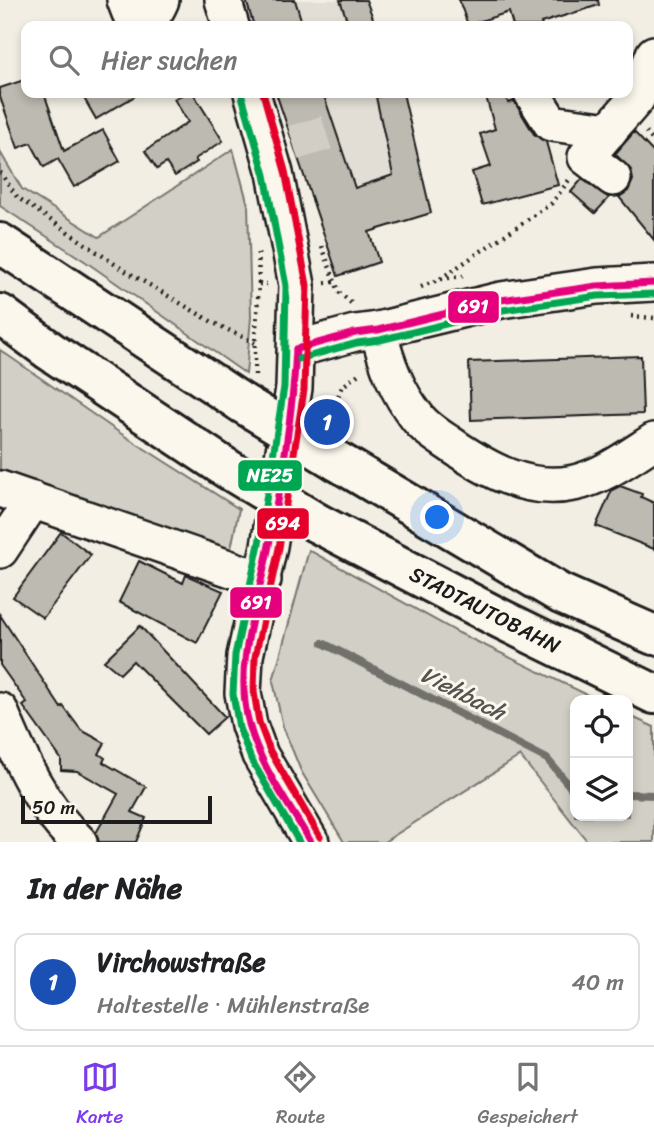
<!DOCTYPE html>
<html lang="de">
<meta charset="utf-8">
<style>
body{margin:0;font-family:Sriracha,sans-serif;background:#f2f2f2;color:#202124}
.controls{position:absolute;right:21px;bottom:21px;display:grid;overflow:hidden;border-radius:14px;box-shadow:0 4px 10px #0003}
.controls button{width:63px;height:63px;display:grid;place-items:center;padding:0;border:0;border-bottom:2px solid #e0e0e0;background:#fff;color:#202124;font:35px sans-serif}
.scale{position:absolute;left:21px;bottom:18px;width:191px;box-sizing:border-box;padding-left:7px;border:4px solid #1c1c1c;border-top:0;font-size:19px;line-height:24px;white-space:nowrap;color:#1c1c1c;-webkit-text-stroke:5px #fbf7ec;paint-order:stroke}
.you{position:absolute;left:438px;top:518px;width:24px;height:24px;margin:-18px;border:5px solid #fff;border-radius:50%;background:#1a73e8;box-shadow:0 0 0 10px #1a73e833}
.badge{display:grid;place-items:center;width:46px;height:46px;border-radius:50%;background:#7c3aed;color:#fff;font-size:23px;font-weight:700}
.pin{position:absolute;translate:-50% -50%;border:4px solid #fff;box-shadow:0 2px 7px #0006}
.list{margin:0;padding:0;list-style:none}
h2{display:flex;justify-content:space-between;align-items:center;height:91px;margin:0;padding:0 28px;font-size:30px}
h2 small{font-size:23px;font-weight:400;color:#757577}
.list li{display:grid;grid-template-columns:46px 1fr auto;gap:21px;align-items:center;box-sizing:border-box;height:98px;margin:0 14px 14px;padding:0 14px;border:2px solid #e0e0e0;border-radius:14px}
.list b{display:block;font-size:26px;white-space:nowrap}
.list p{margin:0;font-size:23px;white-space:nowrap;color:#757577}
.list em{font-size:23px;font-style:normal;color:#757577}
.icon{flex:none;width:38px;height:38px;fill:none;stroke:currentColor;stroke-width:2;stroke-linecap:round;stroke-linejoin:round}
.map{position:relative;flex:none;width:654px;height:842px;overflow:hidden}
.search{position:absolute;background:#fff;box-shadow:0 4px 10px #0003;left:21px;right:21px;top:21px;height:77px;display:flex;align-items:center;gap:18px;box-sizing:border-box;padding:0 24px;border-radius:14px;color:#757577;font-size:26px}
.sheet{height:203px;background:#fff}
nav{display:flex;justify-content:space-around;align-items:center;box-sizing:border-box;height:98px;border-top:2px solid #e0e0e0;background:#fff;font-size:19px;color:#757577}
nav a{display:grid;justify-items:center;gap:4px}
nav .on{color:#7c3aed}
.map>svg:first-child{display:block}
</style>
<div class="map">
<svg width="654" height="842" viewBox="0 0 654 842">
<rect width="100%" height="100%" fill="#f2eee4"/>
<filter id="ink" filterUnits="userSpaceOnUse"><feTurbulence type="fractalNoise" baseFrequency=".0143" numOctaves="2"/><feDisplacementMap in="SourceGraphic" scale="14" xChannelSelector="R" yChannelSelector="G"/><feConvolveMatrix kernelMatrix="1 2 1 2 8 2 1 2 1" color-interpolation-filters="sRGB"/></filter>
<g filter="url(#ink)">
<g fill="#e2ded5">
<polygon points="246,0 366,0 376,26 254,26"/>
<polygon points="276,93 403,93 431,213 327,246"/>
</g>
<g fill="#d2cfc6" stroke="#777671" stroke-width="2">
<polygon points="233,149 248,205 251,317 246,374 86,262 0,206 0,152 22,189 99,237"/>
<polygon points="0,350 120,433 239,509 231,549 0,471"/>
<polygon points="309,550 459,633 598,700 575,700 575,816 628,816 628,715 654,727 654,842 588,842 520,756 384,842 344,842 301,771 283,727 273,681"/>
</g>
<g fill="none" stroke-linecap="round" stroke-linejoin="round">
<g stroke="#716f6b" stroke-width="8">
<polyline points="323,643 547,759 573,790 575,790"/>
<polyline points="628,794 654,795"/>
</g>
</g>
<g fill="#bdbab1" stroke="#1c1c1c" stroke-width="2">
<polygon points="246,0 295,0 303,26 254,26"/>
<polygon points="340,0 366,0 376,26 349,26"/>
<polygon points="459,0 598,0 599,5 541,23 542,26 513,26 509,12 468,25"/>
<polygon points="24,80 26,93 44,93 64,151 103,130 120,161 74,187 58,159 44,167 31,143 18,148 0,97 0,88"/>
<polygon points="81,93 140,93 96,119"/>
<polygon points="185,93 193,93 223,141 195,159 197,162 175,176 166,163 157,169 145,151 188,122 174,99"/>
<polygon points="276,93 323,93 355,188 393,175 376,97 403,93 431,213 369,232 379,262 338,276"/>
<polygon points="485,93 505,93 508,103 514,101 534,134 546,142 558,185 482,205 472,172 491,166 480,134 495,129"/>
<polygon points="634,132 654,153 654,240 619,197 628,191 633,180 631,170 615,154"/>
<polygon points="582,179 609,198 595,213 571,192"/>
<polygon points="641,356 643,414 471,420 469,362"/>
<polygon points="620,486 642,494 641,497 654,503 654,549 596,526 612,490"/>
<polygon points="61,532 91,555 43,618 13,597"/>
<polygon points="139,561 183,583 186,575 223,591 197,643 119,602"/>
<polygon points="0,615 61,708 63,706 81,730 105,743 99,754 105,758 103,762 146,787 132,812 146,818 136,842 99,842 96,833 118,794 77,771 61,770 61,759 23,706 27,703 0,665"/>
<polygon points="140,626 225,717 206,734 133,661 120,674 104,661"/>
</g>
<g fill="none" stroke-linecap="round" stroke-linejoin="round">
<polyline stroke="#d2cec6" stroke-width="35" stroke-dasharray="35 18" stroke-linecap="butt" points="293,143 335,130"/>
<g stroke="#1c1c1c" stroke-width="40">
<g id="minor">
<path d="M125 0 130 13 139 19C153 18 156 12 161 0"/>
<polyline points="223,0 231,26"/>
<polyline points="252,93 275,173 297,285 294,388 269,546 245,656 243,693 249,725 260,755 311,842"/>
<polyline points="532,93 551,123 609,131"/>
<polyline points="613,178 586,157 637,98 654,54"/>
<path d="M378 330C386 361 396 391 417 417 425 428 438 436 450 444 486 469 527 493 574 483 604 476 629 457 654 441"/>
<polyline points="296,349 355,333 378,330 501,300 597,286 654,283"/>
<polyline points="0,489 263,580"/>
<polyline points="0,550 33,500"/>
<path d="M0 711C20 759 40 806 79 842"/>
</g>
</g>
<g stroke="#1c1c1c" stroke-width="44">
<g id="highway">
<polyline points="0,243 242,403"/>
<polyline points="0,314 50,351 226,468"/>
<polyline points="337,461 561,594 654,635"/>
<polyline points="317,523 501,619 654,694"/>
</g>
</g>
<g stroke="#1c1c1c" stroke-width="4.5" stroke-dasharray="2 5" stroke-linecap="butt">
<polyline points="646,132 654,142"/>
<polyline points="0,172 17,197 119,267 214,323 255,343"/>
<polyline points="322,246 335,282"/>
<polyline points="258,253 259,284"/>
<polyline points="441,279 463,276"/>
<polyline points="325,283 335,282 340,293 351,303"/>
<polyline points="421,287 440,279 552,203 569,180"/>
<polyline points="631,316 654,318"/>
<polyline points="255,375 255,343 259,284 267,284"/>
<polyline points="328,422 342,387 361,372"/>
</g>
<use href="#minor" stroke="#fbf7ec" stroke-width="35"/>
<use href="#highway" stroke="#fbf7ec" stroke-width="38"/>
<g stroke="#1c1c1c" stroke-width="44" stroke-linecap="butt">
<g id="highway-bridge">
<polyline points="242,403 337,461"/>
<polyline points="226,468 317,523"/>
</g>
</g>
<use href="#highway-bridge" stroke="#fbf7ec" stroke-width="38"/>
<g stroke="#fbf7ec" stroke-width="12">
<g id="bus-1">
<path d="M296 349C293 414 281 481 269 545 258 604 233 664 249 724 260 766 289 805 311 842"/>
<polyline points="296,349 355,333 378,330 501,300 597,286 654,283"/>
</g>
</g>
<g stroke="#fbf7ec" stroke-width="12">
<g id="bus-2">
<polyline points="242,96 265,175 286,286 284,387 259,544 235,655 233,694 239,728 251,759 299,842"/>
<polyline points="299,359 357,343 380,340 503,310 598,296 654,294"/>
</g>
</g>
<g stroke="#fbf7ec" stroke-width="12">
<polyline id="bus-3" points="263,93 285,171 307,285 304,390 279,548 255,657 254,692 259,722 270,751 320,837"/>
</g>
<use href="#bus-1" stroke="#e5007d" stroke-width="7"/>
<use href="#bus-2" stroke="#00a651" stroke-width="7"/>
<use href="#bus-3" stroke="#e4002b" stroke-width="7"/>
</g>
</g>
<g text-anchor="middle" stroke-width="6" stroke-linejoin="round" paint-order="stroke">
<g font-size="21" fill="#1c1c1c" stroke="#fbf7ec">
<text transform="translate(485 610) rotate(27)" y="7">STADTAUTOBAHN</text>
</g>
<g font-size="23" font-style="italic" fill="#545351" stroke="#fbf7ec">
<text transform="translate(463 693) rotate(27)" y="8">Viehbach</text>
</g>
</g>
<g stroke="#fbf7ec" stroke-width="2.5">
<rect x="447" y="290" width="53" height="34" rx="7" fill="#e5007d"/>
<rect x="237" y="459" width="66" height="33" rx="7" fill="#00a651"/>
<rect x="256" y="507" width="54" height="33" rx="7" fill="#e4002b"/>
<rect x="229" y="586" width="54" height="33" rx="7" fill="#e5007d"/>
</g>
<g font-size="19" text-anchor="middle" font-weight="bold" fill="#fff">
<text x="473" y="313">691</text>
<text x="270" y="482">NE25</text>
<text x="283" y="530">694</text>
<text x="256" y="609">691</text>
</g>
</svg>
<div class="controls">
<button><svg class="icon" aria-label="locate" viewBox="0 0 24 24"><circle cx="12" cy="12" r="6"/><path d="M12 2v4M12 18v4M2 12h4M18 12h4"/></svg></button>
<button><svg class="icon" aria-label="layers" viewBox="0 0 24 24"><path d="M12 4l9 5-9 5-9-5zM3 14l9 5 9-5"/></svg></button>
</div>
<div class="scale">50 m</div>
<div class="you"></div>
<div class="pin badge" style="left:327px;top:422px;background:#1a4fb4">1</div>
<div class="search"><svg class="icon" aria-label="search" viewBox="0 0 24 24"><circle cx="10" cy="10" r="6"/><path d="M15 15l6 6"/></svg>Hier suchen</div>
</div>
<section class="sheet">
<h2>In der Nähe<small></small></h2>
<ul class="list">
<li><span class="badge" style="background:#1a4fb4">1</span><div><b>Virchowstraße</b><p>Haltestelle · Mühlenstraße</p></div><em>40 m</em></li>
</ul>
</section>
<nav>
<a class="on"><svg class="icon" aria-label="map" viewBox="0 0 24 24"><path d="M3 6l6-2 6 2 6-2v14l-6 2-6-2-6 2zM9 4v14M15 6v14"/></svg>Karte</a>
<a><svg class="icon" aria-label="directions" viewBox="0 0 24 24"><path d="M12 3l9 9-9 9-9-9zM9 14v-3h6M13 9l2 2-2 2"/></svg>Route</a>
<a><svg class="icon" aria-label="saved" viewBox="0 0 24 24"><path d="M7 4h10v16l-5-4-5 4z"/></svg>Gespeichert</a>
</nav>
